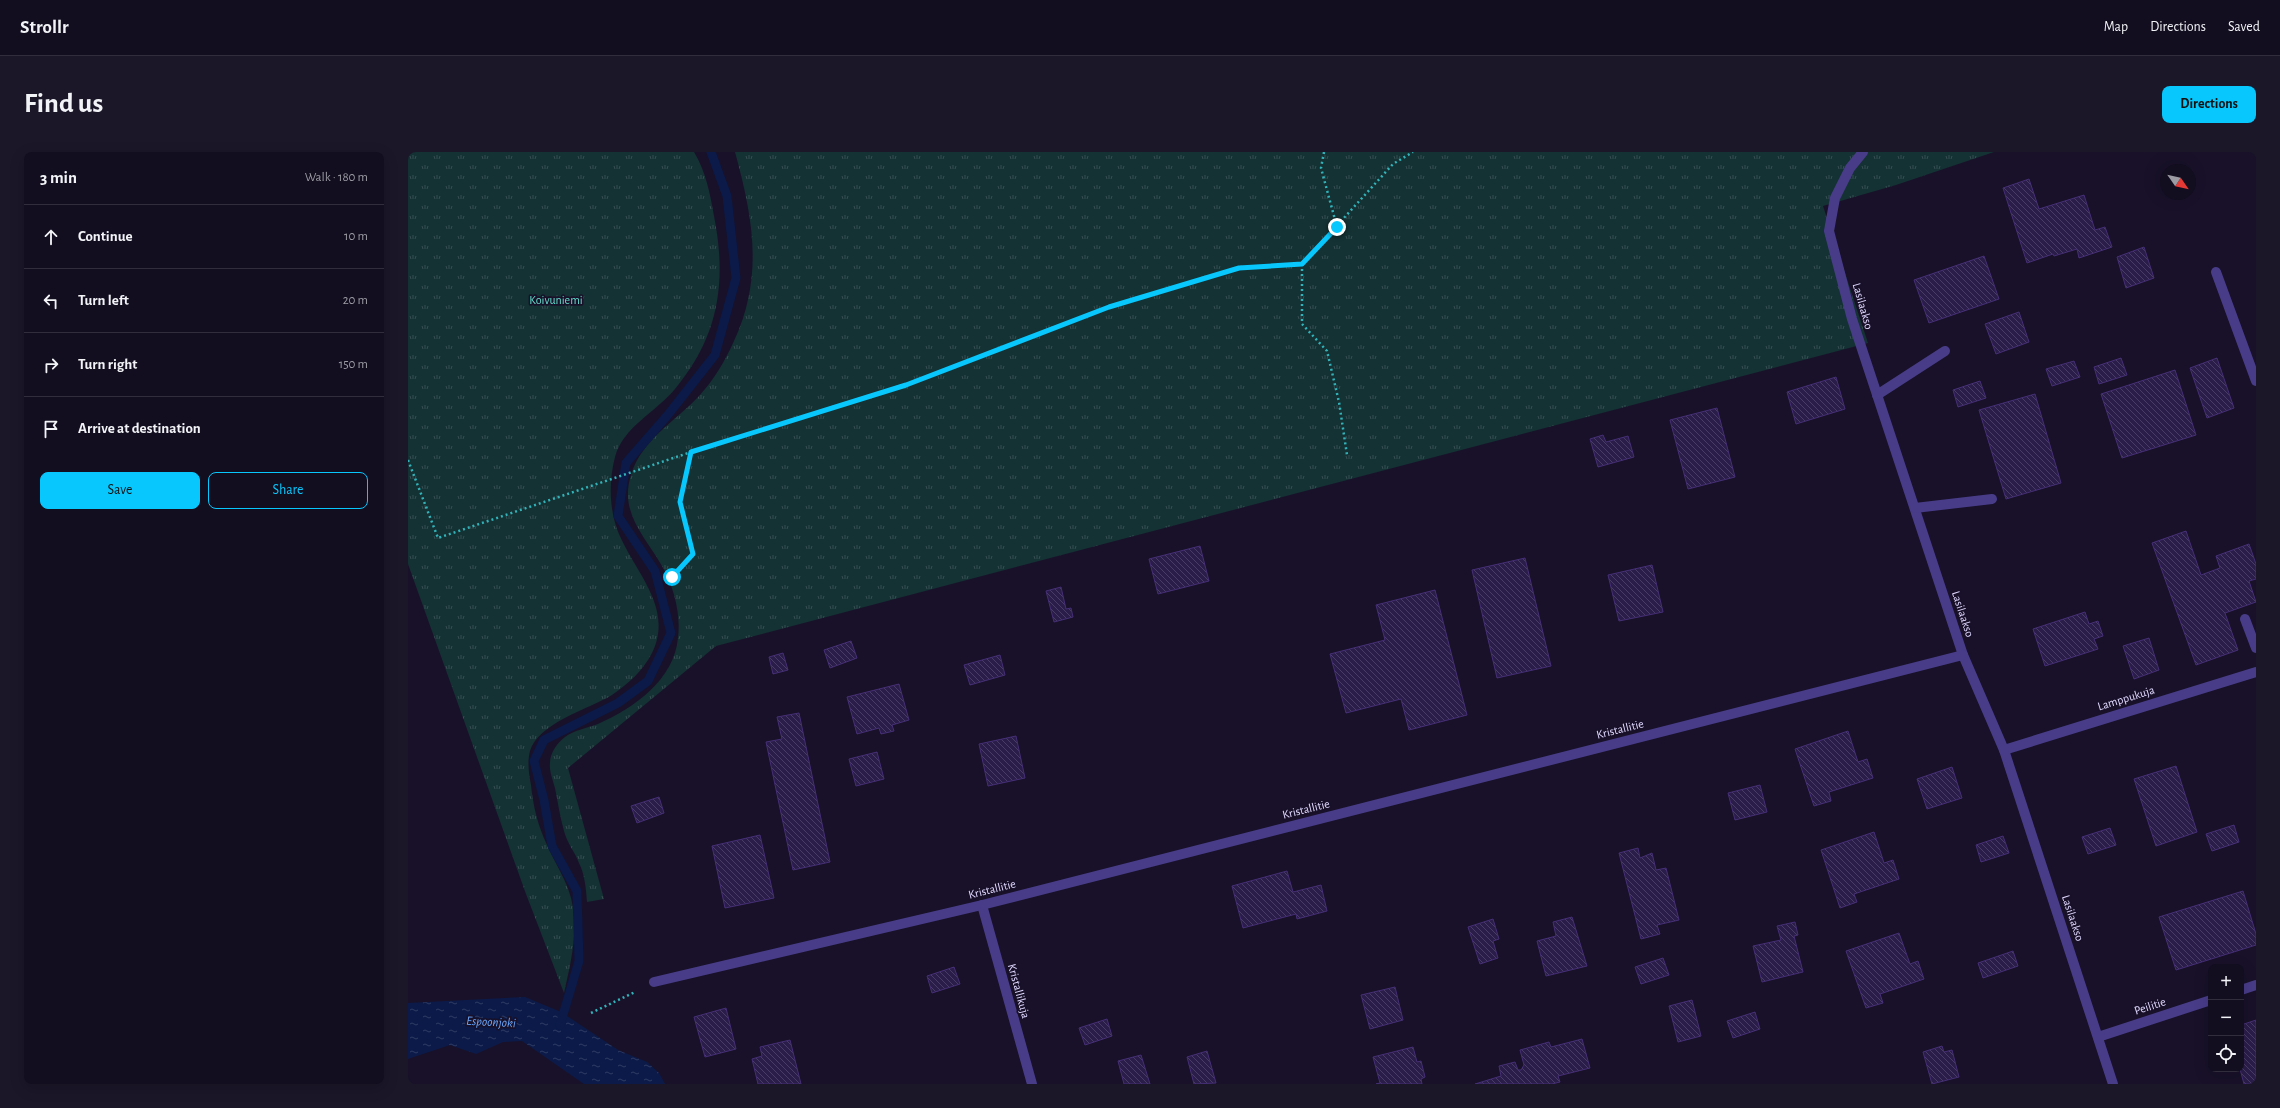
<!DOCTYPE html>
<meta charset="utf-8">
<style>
body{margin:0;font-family:"Alegreya Sans",sans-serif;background:#1b1628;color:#f1f3f6}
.controls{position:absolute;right:12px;bottom:12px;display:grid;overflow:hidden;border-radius:8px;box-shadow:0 4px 16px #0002}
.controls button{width:36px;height:36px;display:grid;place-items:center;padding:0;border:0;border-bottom:1px solid #312d3d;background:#120d1f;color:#f1f3f6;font:20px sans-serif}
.compass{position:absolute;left:1752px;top:12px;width:36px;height:36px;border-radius:50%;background:#120d1f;box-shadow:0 4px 16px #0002;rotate:124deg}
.stop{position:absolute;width:12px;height:12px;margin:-9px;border:3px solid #08c7fc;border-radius:50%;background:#fff}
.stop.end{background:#08c7fc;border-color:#fff;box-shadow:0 1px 4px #0008}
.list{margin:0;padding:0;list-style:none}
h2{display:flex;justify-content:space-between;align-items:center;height:52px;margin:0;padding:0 16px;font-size:17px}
h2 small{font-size:13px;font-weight:400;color:#9c9ca4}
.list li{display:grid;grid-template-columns:26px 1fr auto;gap:12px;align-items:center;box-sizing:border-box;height:64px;padding:0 16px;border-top:1px solid #312d3d}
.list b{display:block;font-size:15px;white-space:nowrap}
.list em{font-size:13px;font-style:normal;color:#9c9ca4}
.actions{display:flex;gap:8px;padding:12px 16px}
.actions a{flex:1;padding:9px 0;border:1px solid #08c7fc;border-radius:8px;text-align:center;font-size:14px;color:#08c7fc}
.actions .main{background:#08c7fc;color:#111}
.icon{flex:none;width:22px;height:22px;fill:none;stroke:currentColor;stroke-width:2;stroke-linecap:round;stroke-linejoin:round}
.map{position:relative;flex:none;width:1848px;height:932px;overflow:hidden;border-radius:8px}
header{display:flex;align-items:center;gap:24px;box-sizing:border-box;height:56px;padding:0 20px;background:#120d1f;border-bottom:1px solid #312d3d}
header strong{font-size:19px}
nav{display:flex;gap:22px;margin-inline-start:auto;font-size:14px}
.intro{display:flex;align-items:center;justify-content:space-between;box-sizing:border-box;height:96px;padding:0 24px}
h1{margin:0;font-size:28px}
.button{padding:10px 18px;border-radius:8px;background:#08c7fc;color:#111;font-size:14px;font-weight:700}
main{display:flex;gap:24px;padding:0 24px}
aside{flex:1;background:#120d1f;border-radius:8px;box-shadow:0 4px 16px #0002}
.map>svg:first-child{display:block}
</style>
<header>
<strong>Strollr</strong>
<nav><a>Map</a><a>Directions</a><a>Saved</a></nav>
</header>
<div class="intro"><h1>Find us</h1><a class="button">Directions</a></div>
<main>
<aside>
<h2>3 min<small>Walk · 180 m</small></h2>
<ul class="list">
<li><svg class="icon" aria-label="ahead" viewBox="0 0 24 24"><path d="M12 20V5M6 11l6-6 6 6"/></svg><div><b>Continue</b></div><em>10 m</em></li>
<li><svg class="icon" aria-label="left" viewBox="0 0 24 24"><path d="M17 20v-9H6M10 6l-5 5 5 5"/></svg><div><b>Turn left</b></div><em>20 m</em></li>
<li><svg class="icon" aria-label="right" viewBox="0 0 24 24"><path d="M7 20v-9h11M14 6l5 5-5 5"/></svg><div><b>Turn right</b></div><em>150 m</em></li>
<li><svg class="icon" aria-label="arrive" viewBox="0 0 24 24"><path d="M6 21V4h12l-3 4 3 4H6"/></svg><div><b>Arrive at destination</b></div></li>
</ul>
<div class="actions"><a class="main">Save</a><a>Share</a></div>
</aside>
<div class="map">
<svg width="1848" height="932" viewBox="0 0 1848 932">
<defs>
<pattern id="park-tufts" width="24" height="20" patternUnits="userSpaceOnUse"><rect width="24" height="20" fill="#143133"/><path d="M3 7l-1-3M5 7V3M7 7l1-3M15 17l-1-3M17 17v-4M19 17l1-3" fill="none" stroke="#364e52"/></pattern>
<pattern id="water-ripples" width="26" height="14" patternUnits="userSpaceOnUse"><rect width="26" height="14" fill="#0b1a48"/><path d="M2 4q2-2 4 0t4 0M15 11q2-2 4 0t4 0" fill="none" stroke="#2e3b63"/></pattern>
<pattern id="building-back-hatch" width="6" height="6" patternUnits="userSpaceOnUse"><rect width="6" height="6" fill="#2b1d4a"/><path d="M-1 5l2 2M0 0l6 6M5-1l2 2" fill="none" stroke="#493d65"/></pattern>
</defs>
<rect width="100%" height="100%" fill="#181129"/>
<g fill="url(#park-tufts)">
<path d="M0 0H286C298 20 302 42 306 64 319 130 311 184 267 237 248 260 215 275 207 305 201 328 201 354 209 377 224 418 267 454 244 501 235 519 220 532 204 543 181 557 130 571 122 599 119 610 121 622 123 633 125 654 130 674 139 693 147 711 158 727 163 746 171 778 163 810 156 841L118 742 0 412Z"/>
<path d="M327 0H1586L1488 33 1415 54 1460 191 308 494 160 616 196 747 179 750C178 737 177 723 171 711 167 700 159 691 156 679 152 665 150 651 147 636 145 628 141 619 142 611 142 601 149 591 157 585 167 578 179 576 190 572 226 556 266 528 270 486 273 462 266 435 254 414 237 384 211 361 223 323 234 287 267 270 291 244 306 228 317 209 326 189 356 124 345 66 327 0Z"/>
</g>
<polygon fill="url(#water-ripples)" points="117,845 153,860 210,898 239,910 251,921 257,932 176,932 114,889 95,890 68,902 42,893 0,907 0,851"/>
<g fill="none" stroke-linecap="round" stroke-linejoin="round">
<polyline stroke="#0b1a48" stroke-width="9" points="152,873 171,809 169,739 144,694 136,648 126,609 136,588 210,551 240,529 263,481 247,419 210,364 218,311 259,264 307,203 328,126 319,44 303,0"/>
</g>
<g fill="url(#building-back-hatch)" stroke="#452f76">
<polygon points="1621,27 1631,57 1676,43 1687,78 1697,75 1704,95 1671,106 1669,97 1646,104 1645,102 1619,111 1595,36"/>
<polygon points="1736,95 1746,126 1718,136 1709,105"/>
<polygon points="1576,104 1591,147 1521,171 1506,128"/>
<polygon points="1611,160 1621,190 1588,202 1577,172"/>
<polygon points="1713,206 1719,223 1691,232 1686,215"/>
<polygon points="1809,206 1826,256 1799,266 1782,216"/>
<polygon points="1666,209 1672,225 1644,234 1638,217"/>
<polygon points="1767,218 1788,283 1714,306 1693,242"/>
<polygon points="1428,225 1437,257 1388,272 1379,240"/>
<polygon points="1572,229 1578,246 1550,255 1545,238"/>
<polygon points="1627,242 1653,331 1598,347 1571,258"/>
<polygon points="1309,256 1327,325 1280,337 1262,268"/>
<polygon points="1195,283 1198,290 1220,284 1226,305 1190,315 1182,287"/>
<polygon points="1778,379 1793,423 1812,416 1808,404 1841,392 1848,412 1848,427 1841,429 1848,450 1817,461 1830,498 1788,513 1744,391"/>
<polygon points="792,394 801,429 750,442 741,407"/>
<polygon points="1117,406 1143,514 1089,526 1064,418"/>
<polygon points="1244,413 1255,460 1211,469 1200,423"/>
<polygon points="653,435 658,457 663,456 665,465 646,470 638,439"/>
<polygon points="1027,438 1059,563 1001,578 993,547 938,561 922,502 977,488 968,453"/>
<polygon points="1677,460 1681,472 1690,469 1695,484 1686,487 1690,497 1637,514 1625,477"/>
<polygon points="1741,486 1751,518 1726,527 1715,494"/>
<polygon points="443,489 449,506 422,516 416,498"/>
<polygon points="375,501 380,518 365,522 361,505"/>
<polygon points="592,503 597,523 562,533 556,513"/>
<polygon points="491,532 501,568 484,573 486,579 473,582 471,576 449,582 439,545"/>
<polygon points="391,561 422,710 385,718 358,590 374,587 369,565"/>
<polygon points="1440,579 1450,610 1459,607 1465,626 1421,640 1423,649 1406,654 1387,597"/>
<polygon points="608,584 617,626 580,634 571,592"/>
<polygon points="469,600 476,627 448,634 441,607"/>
<polygon points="1768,614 1789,680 1748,694 1726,627"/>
<polygon points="1544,615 1554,646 1519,657 1509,627"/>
<polygon points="1352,633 1359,660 1327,668 1320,641"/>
<polygon points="251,645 256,661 229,671 223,654"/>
<polygon points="1826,673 1831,690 1804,699 1798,682"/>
<polygon points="1702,676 1708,693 1680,702 1674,685"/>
<polygon points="1466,680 1476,711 1485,708 1491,727 1446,742 1449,750 1432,756 1413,698"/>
<polygon points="352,683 366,746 317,756 304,694"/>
<polygon points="1595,684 1601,701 1573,710 1568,693"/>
<polygon points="1230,696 1232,706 1244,701 1248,718 1258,716 1271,768 1249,773 1252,782 1233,787 1211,701"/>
<polygon points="879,719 885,740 913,733 919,759 889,767 888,762 835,776 824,734"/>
<polygon points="1835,739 1848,782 1848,793 1768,818 1751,765"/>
<polygon points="1164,765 1179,814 1138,824 1129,789 1148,784 1145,770"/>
<polygon points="1085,767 1091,787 1085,789 1090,806 1072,812 1060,775"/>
<polygon points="1387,770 1390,783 1386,784 1395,820 1354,830 1345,794 1373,788 1369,774"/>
<polygon points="1491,781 1502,812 1510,809 1516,827 1472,842 1475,851 1458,856 1438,799"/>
<polygon points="1605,799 1610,814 1575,826 1570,811"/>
<polygon points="1255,806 1261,823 1233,832 1227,815"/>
<polygon points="546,815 552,832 524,841 519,824"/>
<polygon points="987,835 995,868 962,877 953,843"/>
<polygon points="1284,848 1293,884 1270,890 1261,854"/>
<polygon points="318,856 328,897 297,905 286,865"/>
<polygon points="1347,860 1352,877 1325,886 1319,869"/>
<polygon points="699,867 704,884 677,893 671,876"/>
<polygon points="1848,868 1848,932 1836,932 1832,917 1833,873"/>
<polygon points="1174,887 1182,916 1150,924 1152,930 1144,932 1067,932 1093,924 1091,914 1107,910 1110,918 1113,918 1116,913 1112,898 1141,890 1143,895"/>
<polygon points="382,888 393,932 350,932 344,907 354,904 352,895"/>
<polygon points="1534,894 1536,900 1544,898 1551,925 1524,932 1515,900"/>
<polygon points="1005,895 1009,910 1013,909 1017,925 1013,927 1014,932 968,932 972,931 965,905"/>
<polygon points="799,899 808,931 786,932 779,905"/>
<polygon points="733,903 742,932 716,932 710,909"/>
</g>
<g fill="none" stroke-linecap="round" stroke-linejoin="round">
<g stroke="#32b3ba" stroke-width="2.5" stroke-dasharray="2 3" stroke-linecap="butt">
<polyline points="916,0 913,16 929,75"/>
<polyline points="894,112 894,172 919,199 931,250 939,303"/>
<polyline points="0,308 30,386 283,300"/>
<polyline points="264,425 285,402 272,350 283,300 498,233 701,155 831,116 894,112 985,12 1005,0"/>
<polyline points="183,861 227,840"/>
</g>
<g stroke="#483c88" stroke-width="10">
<polyline points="1455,0 1442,16 1427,46 1421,79 1444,167 1555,503 1596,598 1705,932"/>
<polyline points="1808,120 1848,229"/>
<polyline points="1469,243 1537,199"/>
<polyline points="1507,356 1584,347"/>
<polyline points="1837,467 1848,496"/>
<polyline points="1596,598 1848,520"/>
<polyline points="574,753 624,932"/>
<polyline points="246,830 574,753 1555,503"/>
<polyline points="1833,838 1848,833"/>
<polyline points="1690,885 1803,848"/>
</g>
</g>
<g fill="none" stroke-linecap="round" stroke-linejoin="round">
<polyline stroke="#08c7fc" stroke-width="5" points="264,425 285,402 272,350 283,300 498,233 701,155 831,116 894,112 929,75"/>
</g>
<g text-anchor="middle" stroke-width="3.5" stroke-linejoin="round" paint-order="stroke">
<g font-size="12" fill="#65dfcf" stroke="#181129">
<text x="148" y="152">Koivuniemi</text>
</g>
<g font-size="12" fill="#e2d9ff" stroke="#181129">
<text transform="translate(1455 154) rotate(74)" y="4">Lasilaakso</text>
<text transform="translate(1555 462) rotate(72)" y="4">Lasilaakso</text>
<text transform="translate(1718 546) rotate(-17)" y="4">Lamppukuja</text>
<text transform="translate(1212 577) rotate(-14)" y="4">Kristallitie</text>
<text transform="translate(898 657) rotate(-14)" y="4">Kristallitie</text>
<text transform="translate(584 737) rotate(-14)" y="4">Kristallitie</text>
<text transform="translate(1665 766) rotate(72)" y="4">Lasilaakso</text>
<text transform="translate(611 839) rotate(75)" y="4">Kristallikuja</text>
<text transform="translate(1742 854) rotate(-18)" y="4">Peilitie</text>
</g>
<g font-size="13" font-style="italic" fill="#69a7fd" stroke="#181129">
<text transform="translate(83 869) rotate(3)" y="5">Espoonjoki</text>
</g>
</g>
</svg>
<div class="controls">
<button>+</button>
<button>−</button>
<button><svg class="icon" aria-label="locate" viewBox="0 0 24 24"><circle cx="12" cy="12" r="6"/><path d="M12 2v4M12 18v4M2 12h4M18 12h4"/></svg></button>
</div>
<svg class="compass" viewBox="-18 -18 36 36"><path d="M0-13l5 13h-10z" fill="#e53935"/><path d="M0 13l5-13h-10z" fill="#9c9ca4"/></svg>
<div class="stop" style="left:264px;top:425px"></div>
<div class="stop end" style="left:929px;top:75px"></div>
</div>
</main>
